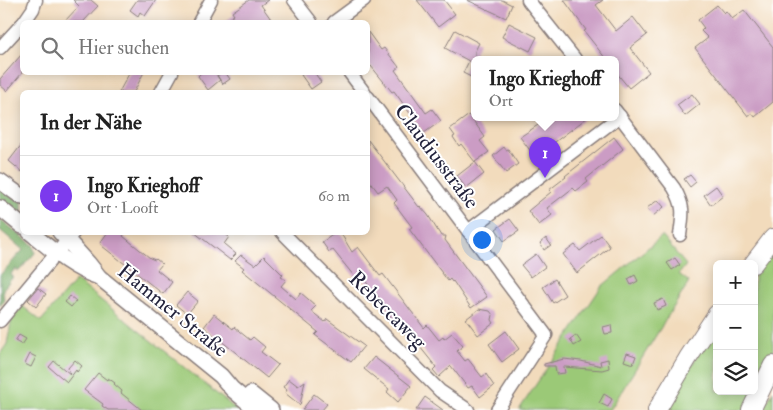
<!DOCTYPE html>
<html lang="de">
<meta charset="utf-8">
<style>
body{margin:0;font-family:"IM FELL Double Pica",serif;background:#f6f6f6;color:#222}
.controls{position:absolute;right:15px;bottom:15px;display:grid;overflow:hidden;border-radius:8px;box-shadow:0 2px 12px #0003}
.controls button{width:45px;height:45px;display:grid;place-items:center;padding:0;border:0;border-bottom:1px solid #e0e0e0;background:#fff;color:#222;font:25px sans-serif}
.you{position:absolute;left:481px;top:239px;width:18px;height:18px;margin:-12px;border:4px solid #fff;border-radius:50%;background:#1a73e8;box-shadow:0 0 0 8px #1a73e833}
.badge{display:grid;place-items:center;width:32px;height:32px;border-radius:50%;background:#7c3aed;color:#fff;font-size:16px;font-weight:700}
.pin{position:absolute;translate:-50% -41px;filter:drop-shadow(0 1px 2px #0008)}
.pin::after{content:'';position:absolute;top:26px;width:18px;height:15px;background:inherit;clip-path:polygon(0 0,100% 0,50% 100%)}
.popup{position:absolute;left:471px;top:56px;width:148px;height:65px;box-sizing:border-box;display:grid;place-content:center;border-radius:8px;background:#fff;filter:drop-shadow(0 1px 4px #0005);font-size:16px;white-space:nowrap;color:#767676}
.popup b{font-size:19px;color:#222}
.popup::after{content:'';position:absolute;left:50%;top:100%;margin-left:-10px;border:10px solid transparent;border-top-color:#fff}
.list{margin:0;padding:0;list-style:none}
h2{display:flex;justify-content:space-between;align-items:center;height:65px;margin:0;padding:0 20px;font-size:21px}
h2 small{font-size:16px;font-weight:400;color:#767676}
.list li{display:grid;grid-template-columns:32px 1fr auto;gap:15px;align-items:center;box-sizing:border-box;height:80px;padding:0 20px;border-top:1px solid #e0e0e0}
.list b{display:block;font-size:19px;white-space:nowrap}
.list p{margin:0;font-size:16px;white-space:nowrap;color:#767676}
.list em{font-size:16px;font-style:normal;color:#767676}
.icon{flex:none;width:28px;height:28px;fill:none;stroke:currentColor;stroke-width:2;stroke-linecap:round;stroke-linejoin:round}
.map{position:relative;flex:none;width:773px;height:410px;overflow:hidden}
.search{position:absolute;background:#fff;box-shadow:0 2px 12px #0003;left:20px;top:20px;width:350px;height:55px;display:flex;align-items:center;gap:12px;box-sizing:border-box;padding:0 18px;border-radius:8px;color:#767676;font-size:19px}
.panel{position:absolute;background:#fff;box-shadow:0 2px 12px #0003;left:20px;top:90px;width:350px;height:145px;border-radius:8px}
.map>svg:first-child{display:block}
</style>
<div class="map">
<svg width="773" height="410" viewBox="0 0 773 410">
<rect width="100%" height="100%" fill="#fff"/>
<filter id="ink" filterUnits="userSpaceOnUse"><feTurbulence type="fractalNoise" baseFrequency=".02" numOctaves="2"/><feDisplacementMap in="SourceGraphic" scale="10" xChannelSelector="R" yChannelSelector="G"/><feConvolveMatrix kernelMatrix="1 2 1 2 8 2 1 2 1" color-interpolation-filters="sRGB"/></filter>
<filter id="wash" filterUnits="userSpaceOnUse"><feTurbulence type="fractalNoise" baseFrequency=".0096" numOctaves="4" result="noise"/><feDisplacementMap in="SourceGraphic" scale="20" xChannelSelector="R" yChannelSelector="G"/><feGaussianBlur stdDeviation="1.12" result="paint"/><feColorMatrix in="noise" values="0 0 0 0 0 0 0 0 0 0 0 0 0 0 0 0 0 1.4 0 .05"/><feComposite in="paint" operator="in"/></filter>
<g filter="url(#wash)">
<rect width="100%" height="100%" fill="#f2dbbc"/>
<g fill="#9bc977" stroke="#5e7659">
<polygon points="662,236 686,265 679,274 689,282 610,410 519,410 601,287"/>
<polygon points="773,248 773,353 754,391 754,272"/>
<polygon points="76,280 237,410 0,410 0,354 7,344 12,317 21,305 41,321"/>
<polygon points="717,324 717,391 754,391 746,410 664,410"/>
<polygon points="773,391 773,410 763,410 764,408"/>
</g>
<g fill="#7cad68" stroke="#4f6852">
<polygon points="0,184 22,201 22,217 0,199"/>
<polygon points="0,219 33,245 35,253 19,271 15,269 11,274 13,277 3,289 4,301 0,306 0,275 23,250 0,230"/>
</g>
<g id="blocks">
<g fill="#cb9cc4">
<polygon points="73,0 91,0 98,6 83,22 64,22 79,6"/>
<polygon points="137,0 156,0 145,16 140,12 138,16 130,10"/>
<polygon points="249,0 268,0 261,5 273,22 224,22 234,15 232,12"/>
<polygon points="417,0 444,0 455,14 438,27"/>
<polygon points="467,0 502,0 512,5 506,18"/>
<polygon points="564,0 603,0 596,5 616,31 633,17 647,35 630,48 649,72 629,88 615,71 615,59 606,59 584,31 586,30"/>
<polygon points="717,5 724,13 726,11 732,19 744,10 773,47 773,102 755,117 752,113 748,116 695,48 708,38 701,31 704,28 698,20"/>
<polygon points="509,23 537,37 530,51 502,37"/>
<polygon points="455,30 479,43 475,51 475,79 463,73 469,61 445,48"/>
<polygon points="368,32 381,50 384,48 399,67 395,70 426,113 432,109 441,121 424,133 394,91 392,92 371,66 368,69"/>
<polygon points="22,54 22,73 7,91 0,85 0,79"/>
<polygon points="130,72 144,72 134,92 119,92"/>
<polygon points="202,72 215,72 220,80 208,90 198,76"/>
<polygon points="222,72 225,72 230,79 223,84 217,76"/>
<polygon points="305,72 314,72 321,82 311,89 301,75"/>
<polygon points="692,94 700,104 685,116 677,105"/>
<polygon points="469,115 485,137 480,141 489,152 475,162 461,144 459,146 453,137 455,136 450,129"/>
<polygon points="550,117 588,117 535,157 520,137"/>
<polygon points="614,137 623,149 586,179 588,182 576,191 573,188 547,208 552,215 539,225 528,211 551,192 549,190 566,177 565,176"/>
<polygon points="368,140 419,207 420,206 428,215 441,236 446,236 445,240 487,297 471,308 453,281 452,282 450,279 448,281 409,229 412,227 394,203 397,200 387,186 378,192 368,179"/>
<polygon points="22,144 22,172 9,161"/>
<polygon points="504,147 506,150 508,149 518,164 506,173 493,156"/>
<polygon points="475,162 484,174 466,188 457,176"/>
<polygon points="690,175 696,182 690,187 684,179"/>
<polygon points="716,186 723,196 711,205 704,195"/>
<polygon points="658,200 664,207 653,216 647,208"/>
<polygon points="510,219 519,231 504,241 496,229"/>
<polygon points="108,232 126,232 123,236 150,258 155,260 156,259 162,264 157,270 172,282 163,294 102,246 100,243"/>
<polygon points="194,232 223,232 229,237 224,244 236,254 230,260"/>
<polygon points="337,232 340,232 352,252 358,247 380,276 383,274 424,328 427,325 439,340 443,337 444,339 452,333 463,346 457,351 465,361 468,359 482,377 486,374 494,386 480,397 472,386 468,388 451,366 439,377 433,370 436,367 412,337 409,339 388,313 390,312 363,278 358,281 333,250 329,252 322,242"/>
<polygon points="601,235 610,247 577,273 563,254 575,245 580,251"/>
<polygon points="546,238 551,245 544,250 540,243"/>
<polygon points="536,254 545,267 531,277 521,265"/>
<polygon points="241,255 255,265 264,256 283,275 281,277 286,280 281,286 296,299 301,293 316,306 311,311 325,322 327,319 364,346 351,362 315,335 318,332 242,270 244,268 235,261"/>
<polygon points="675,258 680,265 672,270 667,263"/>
<polygon points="635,275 638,281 631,285 628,279"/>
<polygon points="555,279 565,295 553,303 543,287"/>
<polygon points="38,288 46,294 36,307 28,300"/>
<polygon points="187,292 198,301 187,314 176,305"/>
<polygon points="70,296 76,301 71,307 65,302"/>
<polygon points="663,299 666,306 657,310 654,303"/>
<polygon points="479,309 490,311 493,315 492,320 494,323 478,335 466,319"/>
<polygon points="214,314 233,329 234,327 250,340 253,337 265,347 261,352 278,365 267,378 204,327"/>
<polygon points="611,325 612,333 605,334 603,327"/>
<polygon points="506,331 519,349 502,362 489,344"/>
<polygon points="19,335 26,339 22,345 15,341"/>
<polygon points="576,335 581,342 574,346 570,339"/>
<polygon points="627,353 636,356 633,364 624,361"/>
<polygon points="30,354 36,357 31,367 25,364"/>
<polygon points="374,357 411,386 398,402 387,392 389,389 364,369"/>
<polygon points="564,359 581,361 601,366 600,361 608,359 609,368 602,370 564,367 565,373 556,374 555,366 544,366 544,364"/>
<polygon points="75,360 82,366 77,372 76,370 67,382 49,367 54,361 70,374 68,368"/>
<polygon points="98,373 107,380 108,378 115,383 114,384 122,391 121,393 142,410 108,410 102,406 103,404 84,390"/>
<polygon points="289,379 298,386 305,381 300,405 285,393 287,390 283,387"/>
<polygon points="314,394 327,404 322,410 302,410"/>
<polygon points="604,394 612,399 608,407 599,403"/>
<polygon points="425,397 443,410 416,410"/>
</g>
</g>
</g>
<g filter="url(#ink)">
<use href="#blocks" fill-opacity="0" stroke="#8a7e7c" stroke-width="1"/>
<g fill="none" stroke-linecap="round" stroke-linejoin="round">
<g stroke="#8a7e7c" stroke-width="15">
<g id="minor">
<polyline points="294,0 311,22"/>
<polyline points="528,0 575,59"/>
<polyline points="24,22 33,9 36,0"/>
<polyline points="199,22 211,0"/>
<polyline points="334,22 364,0"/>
<polyline points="0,48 22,24"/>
<polyline points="349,72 364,92"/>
<polyline points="161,92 172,72"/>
<polyline points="368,97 546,335 497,410"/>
<path d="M615 110 674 188C685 207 683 214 680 235"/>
<polyline points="468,231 620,116"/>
<polyline points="282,232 440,391 468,410"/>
<polyline points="0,321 74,232"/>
</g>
</g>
<g stroke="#8a7e7c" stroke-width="18">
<g id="major">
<polyline points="0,181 22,197"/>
<polyline points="0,208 22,226"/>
<path d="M30 232C52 250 72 268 99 277"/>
<polyline points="60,232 88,263 99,277 221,376 232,389 257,410"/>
<polyline points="251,394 271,410"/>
</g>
</g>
<g stroke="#8a7e7c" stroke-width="20">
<g id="highway">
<polyline points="753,264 773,238"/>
<polyline points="657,410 688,358 717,314"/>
<polyline points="751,410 773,365"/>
</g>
</g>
<use href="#minor" stroke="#fff" stroke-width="12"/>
<use href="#major" stroke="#fff" stroke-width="15"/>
<use href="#highway" stroke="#fff" stroke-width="18"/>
</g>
</g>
<g text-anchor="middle" stroke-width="4" stroke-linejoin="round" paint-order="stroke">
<g font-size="21" fill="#22223b" stroke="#fff">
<text transform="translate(437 156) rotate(53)" y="7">Claudiusstraße</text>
<text transform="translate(173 310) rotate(39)" y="7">Hammer Straße</text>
<text transform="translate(388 310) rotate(45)" y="7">Rebeccaweg</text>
</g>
</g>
</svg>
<div class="controls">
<button>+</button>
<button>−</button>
<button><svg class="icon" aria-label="layers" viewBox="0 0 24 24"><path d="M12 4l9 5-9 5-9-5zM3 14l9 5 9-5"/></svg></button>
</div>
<div class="you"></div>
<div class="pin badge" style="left:545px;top:178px">1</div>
<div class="popup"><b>Ingo Krieghoff</b>Ort</div>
<div class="search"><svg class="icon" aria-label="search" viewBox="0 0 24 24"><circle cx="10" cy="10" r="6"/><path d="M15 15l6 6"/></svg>Hier suchen</div>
<section class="panel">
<h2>In der Nähe<small></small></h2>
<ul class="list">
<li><span class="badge">1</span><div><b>Ingo Krieghoff</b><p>Ort · Looft</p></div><em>60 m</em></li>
</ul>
</section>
</div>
